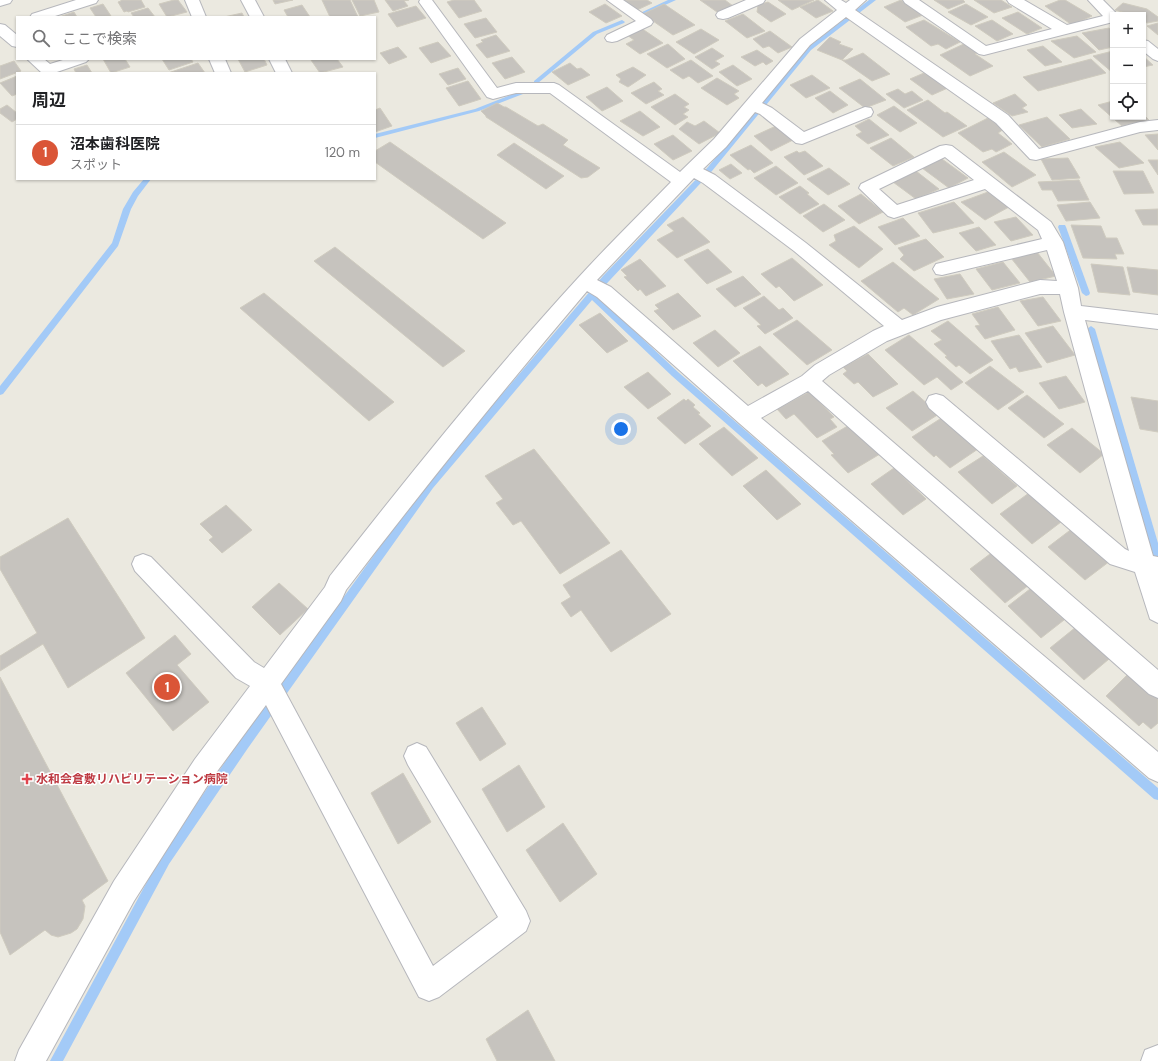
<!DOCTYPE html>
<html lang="ja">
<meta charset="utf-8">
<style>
body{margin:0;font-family:"DM Sans","Noto Sans JP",sans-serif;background:#f6f6f6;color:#202124}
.controls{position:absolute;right:12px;top:12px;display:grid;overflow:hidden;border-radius:0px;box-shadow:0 1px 3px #0004}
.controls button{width:36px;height:36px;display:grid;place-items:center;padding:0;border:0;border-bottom:1px solid #e0e0e0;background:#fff;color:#202124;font:20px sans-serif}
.you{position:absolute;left:621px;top:429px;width:14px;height:14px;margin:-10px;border:3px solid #fff;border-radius:50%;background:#1a73e8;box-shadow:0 0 0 6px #1a73e833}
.badge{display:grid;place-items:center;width:26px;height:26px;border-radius:50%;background:#da5537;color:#fff;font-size:13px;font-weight:700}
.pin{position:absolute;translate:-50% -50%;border:2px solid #fff;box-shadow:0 1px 4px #0006}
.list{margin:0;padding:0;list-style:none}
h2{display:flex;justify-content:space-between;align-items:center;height:52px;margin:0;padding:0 16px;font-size:17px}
h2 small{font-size:13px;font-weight:400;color:#757577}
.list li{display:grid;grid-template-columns:26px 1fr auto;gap:12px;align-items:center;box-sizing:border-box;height:56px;padding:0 16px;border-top:1px solid #e0e0e0}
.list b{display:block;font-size:15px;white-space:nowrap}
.list p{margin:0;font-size:13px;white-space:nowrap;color:#757577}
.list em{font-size:13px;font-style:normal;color:#757577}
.icon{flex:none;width:22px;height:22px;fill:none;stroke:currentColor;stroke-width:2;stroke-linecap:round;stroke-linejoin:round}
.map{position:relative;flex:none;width:1158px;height:1061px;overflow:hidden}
.search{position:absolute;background:#fff;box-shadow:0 1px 3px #0004;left:16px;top:16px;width:360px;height:44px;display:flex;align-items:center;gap:10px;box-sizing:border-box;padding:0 14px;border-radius:0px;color:#757577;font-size:15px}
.panel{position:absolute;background:#fff;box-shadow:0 1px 3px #0004;left:16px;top:72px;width:360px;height:108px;border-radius:0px}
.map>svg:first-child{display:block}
</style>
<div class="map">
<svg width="1158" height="1061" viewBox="0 0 1158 1061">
<rect width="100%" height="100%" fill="#ebe9e0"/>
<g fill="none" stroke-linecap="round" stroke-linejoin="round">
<g fill="#a3caf7" fill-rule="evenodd">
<polygon points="668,0 676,0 643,15 638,14"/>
<polygon points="869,0 876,0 811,50 712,171 596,295 678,372 1158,788 1158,800 1154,799 672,376 592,300 433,488 248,748 169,864 63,1061 50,1061 161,856 240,740 427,482 603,276 708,167 807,48"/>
<polygon points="622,20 625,22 624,23 597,34 538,83 534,83 534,81 593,32"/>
<polygon points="521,91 524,93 523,94 479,111 375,138 375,134 475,109"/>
<polygon points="144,179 151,179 138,196 131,209 118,246 3,394 0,395 0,386 112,243 123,209 133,192"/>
<polygon points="1059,225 1065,225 1066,227 1090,293 1089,295 1086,296 1082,293 1058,227"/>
<polygon points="1091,326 1095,329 1158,543 1158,563 1155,562 1153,559 1087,329"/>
</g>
</g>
<g fill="#c6c3be" stroke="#cfcbbf">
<polygon points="121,0 141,0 145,7 128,12 127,11 124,12 118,2 121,1"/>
<polygon points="174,0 178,0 187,12 167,17 159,4"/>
<polygon points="273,0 293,0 275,4"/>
<polygon points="322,0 350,0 358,17 330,17"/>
<polygon points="352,0 374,0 379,12 360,16"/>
<polygon points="385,0 409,0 404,1 408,6 393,11"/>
<polygon points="454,0 474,0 482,11 459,18 447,2"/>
<polygon points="623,0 647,0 652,3 637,10"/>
<polygon points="700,0 725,0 733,6 717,12"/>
<polygon points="778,0 814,0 792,10"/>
<polygon points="818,0 833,11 816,18 800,7"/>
<polygon points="901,0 923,15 905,22 884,7"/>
<polygon points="934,0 963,0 965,2 948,9"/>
<polygon points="974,0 1001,0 1012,7 994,13"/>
<polygon points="1060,0 1065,0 1092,16 1072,25 1045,6"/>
<polygon points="768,2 786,14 771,22 757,12 758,5"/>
<polygon points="1123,3 1147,9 1158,17 1158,21 1147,23 1143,21 1143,15 1133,15 1115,10"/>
<polygon points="103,4 111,16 96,17 90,8"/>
<polygon points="605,4 622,16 606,23 589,12"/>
<polygon points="664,4 695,25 673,35 643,14"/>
<polygon points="966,4 988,17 971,25 948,12"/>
<polygon points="302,5 310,17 288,17 284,10"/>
<polygon points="416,6 426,18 397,27 388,14"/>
<polygon points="148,8 155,17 134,17 131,13"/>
<polygon points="74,12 77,17 59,17"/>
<polygon points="1018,12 1042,28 1027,34 1002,18"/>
<polygon points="242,13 244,17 224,17"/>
<polygon points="743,14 765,31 747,38 725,21"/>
<polygon points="486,18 497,32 475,38 464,24"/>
<polygon points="924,20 960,42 946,49 938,44 931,46 906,27"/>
<polygon points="992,20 1013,34 997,41 975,26"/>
<polygon points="1158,23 1158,35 1147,26"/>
<polygon points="641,28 663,43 640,54 626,44 634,40 627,35"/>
<polygon points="1109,28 1113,31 1113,47 1099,50 1082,33"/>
<polygon points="701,29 719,40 694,54 676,42"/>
<polygon points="770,31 792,47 778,53 769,46 763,48 753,39"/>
<polygon points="496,35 510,51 487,58 476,45 483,42 481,40"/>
<polygon points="1077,36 1096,52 1074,58 1051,41"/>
<polygon points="830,37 841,42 839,44 853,49 842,60 817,50"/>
<polygon points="438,42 451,56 431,63 419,48"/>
<polygon points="966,43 979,52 975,54 993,66 970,76 940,55"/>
<polygon points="668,44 685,59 667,68 647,54"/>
<polygon points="1043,46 1062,62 1045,66 1027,50"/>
<polygon points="398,47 407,57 389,64 380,53"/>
<polygon points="712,48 724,56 715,61 720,64 712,69 695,57"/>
<polygon points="757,50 773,61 766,65 763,62 755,66 741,57"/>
<polygon points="1113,51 1113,73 1093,56"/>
<polygon points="863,53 890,74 872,81 842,60 846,60"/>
<polygon points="1143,56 1153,65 1143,67"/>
<polygon points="512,57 525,72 505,79 492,63"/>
<polygon points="103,59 125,59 130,67 111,73"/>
<polygon points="162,59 191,59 193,62 169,70"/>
<polygon points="238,59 264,59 267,65 245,72"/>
<polygon points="313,59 337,59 343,67 320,73 311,60"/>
<polygon points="1091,59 1106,73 1038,91 1023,77"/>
<polygon points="691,60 713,76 698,83 689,76 683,79 670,70"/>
<polygon points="14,61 21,71 0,79 0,66"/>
<polygon points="198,63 205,73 168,73"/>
<polygon points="570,63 577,69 581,68 590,75 568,85 552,72"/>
<polygon points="87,65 92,73 76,73 74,69"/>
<polygon points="733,65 752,79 737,86 719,72"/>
<polygon points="633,67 646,75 628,87 619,82 621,79 616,75"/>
<polygon points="458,68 466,79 448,85 439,74"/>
<polygon points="924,73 927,75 931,73 950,87 932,95 910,79"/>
<polygon points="812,75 830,88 806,98 790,85"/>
<polygon points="17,76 17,94 12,96 0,83"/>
<polygon points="717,78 739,91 734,94 739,98 727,105 701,88"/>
<polygon points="860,79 886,100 865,108 839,88"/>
<polygon points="468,81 481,99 459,106 446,88"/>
<polygon points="654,82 662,89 658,91 664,95 646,104 631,93"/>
<polygon points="607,87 623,101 602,111 586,97"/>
<polygon points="898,89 905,94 912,91 923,100 904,108 886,94"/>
<polygon points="830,91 848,105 833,113 815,98"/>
<polygon points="675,94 689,104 684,107 689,110 683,114 688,117 675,125 651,107"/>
<polygon points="1015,94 1027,105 1022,108 1028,112 1012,116 993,103"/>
<polygon points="928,100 945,113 947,112 967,126 943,137 907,110"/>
<polygon points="1113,101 1113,117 1143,117 1143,114 1149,120 1122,126 1098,105"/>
<polygon points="497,103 504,107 506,107 538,126 543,124 568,140 563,145 600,168 588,177 581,178 486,117 486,116 481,111"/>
<polygon points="7,105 17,113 17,119 12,122 0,113 0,109"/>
<polygon points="894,106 917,123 900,132 877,115"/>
<polygon points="380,108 392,126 375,132 375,110"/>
<polygon points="1081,109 1097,124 1072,128 1059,115"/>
<polygon points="640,111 660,127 643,136 620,121"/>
<polygon points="1047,117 1070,139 1042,147 1019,125"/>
<polygon points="988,118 1004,129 998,133 1012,144 996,152 992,149 983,152 958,133"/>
<polygon points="869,119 889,135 868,144 856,135 862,132 855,126"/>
<polygon points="704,121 720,133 699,144 679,129 687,122 695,126"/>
<polygon points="776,126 793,140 771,151 754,136"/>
<polygon points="1158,134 1158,150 1145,135"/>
<polygon points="673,135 692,151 673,160 654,144"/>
<polygon points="891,138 914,157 893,166 870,148"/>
<polygon points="390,142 506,223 483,239 375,162 375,151"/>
<polygon points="1120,142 1144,163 1119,168 1095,147"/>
<polygon points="514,143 564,176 546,189 497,155"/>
<polygon points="751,145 773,163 754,173 750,169 748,170 730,155"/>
<polygon points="797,151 799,153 805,151 823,166 804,175 784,157"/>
<polygon points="1004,152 1036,175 1012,187 982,162"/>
<polygon points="1068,158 1080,178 1052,180 1041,159"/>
<polygon points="942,159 968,178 949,188 922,168"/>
<polygon points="1148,160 1158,160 1158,175"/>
<polygon points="731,164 742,173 730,179 719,170"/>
<polygon points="776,166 798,183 776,195 754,178"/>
<polygon points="829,168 850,184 828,195 807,179"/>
<polygon points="916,171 939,189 916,199 893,182"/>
<polygon points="1113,171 1143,171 1154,193 1124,194"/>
<polygon points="1079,180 1089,200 1058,201 1052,190 1042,190 1038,182"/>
<polygon points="800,186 809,193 807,194 819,204 800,214 779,197"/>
<polygon points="988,192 1009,207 985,220 961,202"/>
<polygon points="861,194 883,212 859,224 838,206"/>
<polygon points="954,202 974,223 933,233 918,213"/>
<polygon points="1090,202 1100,218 1066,221 1057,205"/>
<polygon points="824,204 845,220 823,232 803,216"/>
<polygon points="1158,209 1158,225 1143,225 1135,210"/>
<polygon points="683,217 710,242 677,258 657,240 674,231 667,225"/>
<polygon points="1016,217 1033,235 1011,241 994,222"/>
<polygon points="903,218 920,236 895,245 878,227"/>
<polygon points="1071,225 1101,226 1106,238 1117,238 1124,254 1115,254 1117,259 1083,258"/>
<polygon points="854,226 883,249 859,268 829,245 836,241 834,235"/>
<polygon points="979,227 996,245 976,251 959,233"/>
<polygon points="926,239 944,257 914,271 900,259 904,255 898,248"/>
<polygon points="335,247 465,351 443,367 314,261"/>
<polygon points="708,249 732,272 707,284 684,260"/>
<polygon points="1037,252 1056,276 1030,282 1011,258"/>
<polygon points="792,258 823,285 794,301 779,286 776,288 761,274"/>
<polygon points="640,259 666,286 646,296 640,289 638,291 624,277 627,276 621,270"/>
<polygon points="893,262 939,299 913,315 904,308 898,312 861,281"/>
<polygon points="1003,262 1020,283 992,290 976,269"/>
<polygon points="1091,264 1123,267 1130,295 1098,292"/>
<polygon points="1127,267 1158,270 1158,295 1133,292"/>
<polygon points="960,274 974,294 947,299 934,279"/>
<polygon points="743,276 761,294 735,307 716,289"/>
<polygon points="264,293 394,402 369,421 240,308"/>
<polygon points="678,293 701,316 673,330 654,311 659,309 655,305"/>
<polygon points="764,296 779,310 783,308 793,318 765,334 757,326 761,325 743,308"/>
<polygon points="1043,297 1061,321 1038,326 1020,301"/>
<polygon points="998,307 1015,330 985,339 975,326 980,325 972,314"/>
<polygon points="600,313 628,341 607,353 579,325"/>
<polygon points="797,320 832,350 807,365 773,334"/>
<polygon points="948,321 993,360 970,374 959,365 956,367 945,357 947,356 934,344 942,340 931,331"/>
<polygon points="1053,326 1075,355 1047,363 1025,333"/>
<polygon points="715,330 740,353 718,367 693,343"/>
<polygon points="909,335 963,382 951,390 937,377 924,385 885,350"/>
<polygon points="1019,335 1042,367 1019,372 1016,367 1010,369 991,341"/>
<polygon points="760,346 789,374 766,387 762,383 758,386 733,361"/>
<polygon points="868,354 898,384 873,397 858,382 854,384 843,374 847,371 843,367"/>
<polygon points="990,366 1024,392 998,410 965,383"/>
<polygon points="648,372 671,394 648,409 624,387"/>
<polygon points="1066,376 1085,402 1059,409 1039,383"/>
<polygon points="913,391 939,414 912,431 886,408"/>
<polygon points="809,392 834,417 830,419 837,427 817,438 794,414 786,419 777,409"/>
<polygon points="1027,395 1064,424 1044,438 1008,408"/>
<polygon points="1131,397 1158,401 1158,432 1140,429"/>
<polygon points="684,399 686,401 688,399 695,405 693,407 700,413 698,414 711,426 685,444 657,418"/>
<polygon points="943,417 978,449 950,468 936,455 934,457 912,437"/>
<polygon points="851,424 880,454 848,473 831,455 834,454 822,441"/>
<polygon points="724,427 758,458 732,476 699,444"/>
<polygon points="1072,428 1104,454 1080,473 1047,445"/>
<polygon points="534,449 610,543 560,574 521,521 513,525 496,503 503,499 485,476"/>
<polygon points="983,456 1017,486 992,504 958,472"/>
<polygon points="894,468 926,499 903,515 871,484"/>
<polygon points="766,470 801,504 777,520 743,486"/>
<polygon points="1029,493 1061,522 1032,544 1000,514"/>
<polygon points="226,505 252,530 222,553 209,540 213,537 200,524"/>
<polygon points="68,518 145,638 68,688 43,644 0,671 0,656 37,633 0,569 0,557"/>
<polygon points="1073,528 1110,561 1085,580 1048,547"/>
<polygon points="621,550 671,614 611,652 581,610 571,617 561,603 571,597 563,585"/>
<polygon points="994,551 1029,585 1005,603 970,569"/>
<polygon points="279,583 308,609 280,635 252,607"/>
<polygon points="1030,589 1064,620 1041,638 1008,606"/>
<polygon points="1076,627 1109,659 1084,680 1050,648"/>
<polygon points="175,635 191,654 177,665 209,702 173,731 126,673"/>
<polygon points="1129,673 1158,698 1158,723 1151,729 1143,722 1139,726 1106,696"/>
<polygon points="0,677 108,881 82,900 85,906 83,919 77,929 71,933 58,937 51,935 45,930 10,955 0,932"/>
<polygon points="482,707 506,744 480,761 456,723"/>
<polygon points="519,765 545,807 507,832 482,789"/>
<polygon points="403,773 431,822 398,844 371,793"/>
<polygon points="563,823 597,874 560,902 526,850"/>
<polygon points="528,1010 555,1061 497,1061 486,1039"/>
</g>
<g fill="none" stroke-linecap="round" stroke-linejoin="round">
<g stroke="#b6b7bc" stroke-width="2">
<g id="street">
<polygon points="0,0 12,0 10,3 0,6"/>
<polygon points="76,0 98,0 96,3 52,17 30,17 32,14"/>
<polygon points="185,0 199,0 206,17 192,17"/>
<polygon points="241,0 255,0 264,17 250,17"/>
<path d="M420 0H432L497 88 516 83H554L559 85 680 172 714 139 800 39 837 10 825 0H841L846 3 850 0H866L855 10 1008 115 1039 149 1140 122 1158 120V130L1140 132 1036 160 1030 159 996 123 846 17 810 45 762 103 772 108 804 132 865 107 871 108 873 112 871 116 802 144 796 143 760 114 755 112 726 147 703 169 715 175 806 243 902 320 937 307 1040 280 1057 281 1047 250 942 275 936 274 933 269 936 264 1042 239 1038 230 985 189 894 218 888 216 859 188 861 184 940 146 946 145 952 146 1051 222 1063 242 1078 288 1081 306 1158 315V329L1085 320 1153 556 1158 557V623L1150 619 1135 572 1110 564 929 408 926 402 929 396 936 394 943 396 1125 549 1129 551 1064 312 1060 294H1040L941 320 887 341 829 375 822 381 1158 670V698L1149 694 808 391 761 418 1158 752V782L1149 778 739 423 597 297 587 291C504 389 424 488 346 590L341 601 281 684 433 966 498 917 408 765 404 756 408 747 417 743 426 747 526 911 530 921 526 931 439 997 429 1001 419 997 266 705 213 777 134 901 46 1061H15L19 1050 114 881 195 759 250 686 236 678 135 571 132 564 135 557 143 554 151 557 254 662 264 668 325 587 330 576C410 474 491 373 578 278 608 245 640 214 671 182L550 93H516L493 99 487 97 419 2ZM945 157 974 180 897 205 879 189ZM694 178 703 183 794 251 884 326 873 331 815 365 802 376 748 406 611 287 597 280Z"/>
<polygon points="607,0 623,0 651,19 653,22 651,25 617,41 612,42 607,41 605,38 607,35 636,21"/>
<polygon points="746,0 765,0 763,3 728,18 723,19 718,18 716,15 718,12"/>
<polygon points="903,0 919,0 986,46 1052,29 1009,3 1007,0 1024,0 1067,25 1103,16 1088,0 1103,0 1118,15 1113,15 1113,22 984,55 979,54 905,3"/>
<polygon points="0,24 5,25 17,35 17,47 12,46 0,36"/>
<polygon points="1143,40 1148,41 1158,49 1158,61 1153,59 1143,51"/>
<polygon points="27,59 44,59 50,64 66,59 89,59 86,62 54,73 42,73"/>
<polygon points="209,59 225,59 231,73 215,73"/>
<polygon points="269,59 285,59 292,73 276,73"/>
<polygon points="1158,1045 1158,1061 1141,1061 1145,1050"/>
</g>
</g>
<use href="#street" fill="#fff" fill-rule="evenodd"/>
</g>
<path fill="#e0444e" stroke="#fff" stroke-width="1.5" d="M25 773h4v4h4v4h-4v4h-4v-4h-4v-4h4z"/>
<g text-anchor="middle" stroke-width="3" stroke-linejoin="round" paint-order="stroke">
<g font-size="12" font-weight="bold" fill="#be3a42" stroke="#fff" text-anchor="start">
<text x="36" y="783">水和会倉敷リハビリテーション病院</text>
</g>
</g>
</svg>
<div class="controls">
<button>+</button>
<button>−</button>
<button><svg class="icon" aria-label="locate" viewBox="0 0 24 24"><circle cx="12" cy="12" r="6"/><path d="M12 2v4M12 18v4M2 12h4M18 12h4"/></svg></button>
</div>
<div class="you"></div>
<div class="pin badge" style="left:167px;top:687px">1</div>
<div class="search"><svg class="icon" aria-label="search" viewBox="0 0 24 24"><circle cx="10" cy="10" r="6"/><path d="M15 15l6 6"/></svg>ここで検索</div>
<section class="panel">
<h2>周辺<small></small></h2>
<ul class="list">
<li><span class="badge">1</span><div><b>沼本歯科医院</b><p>スポット</p></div><em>120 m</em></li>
</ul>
</section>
</div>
